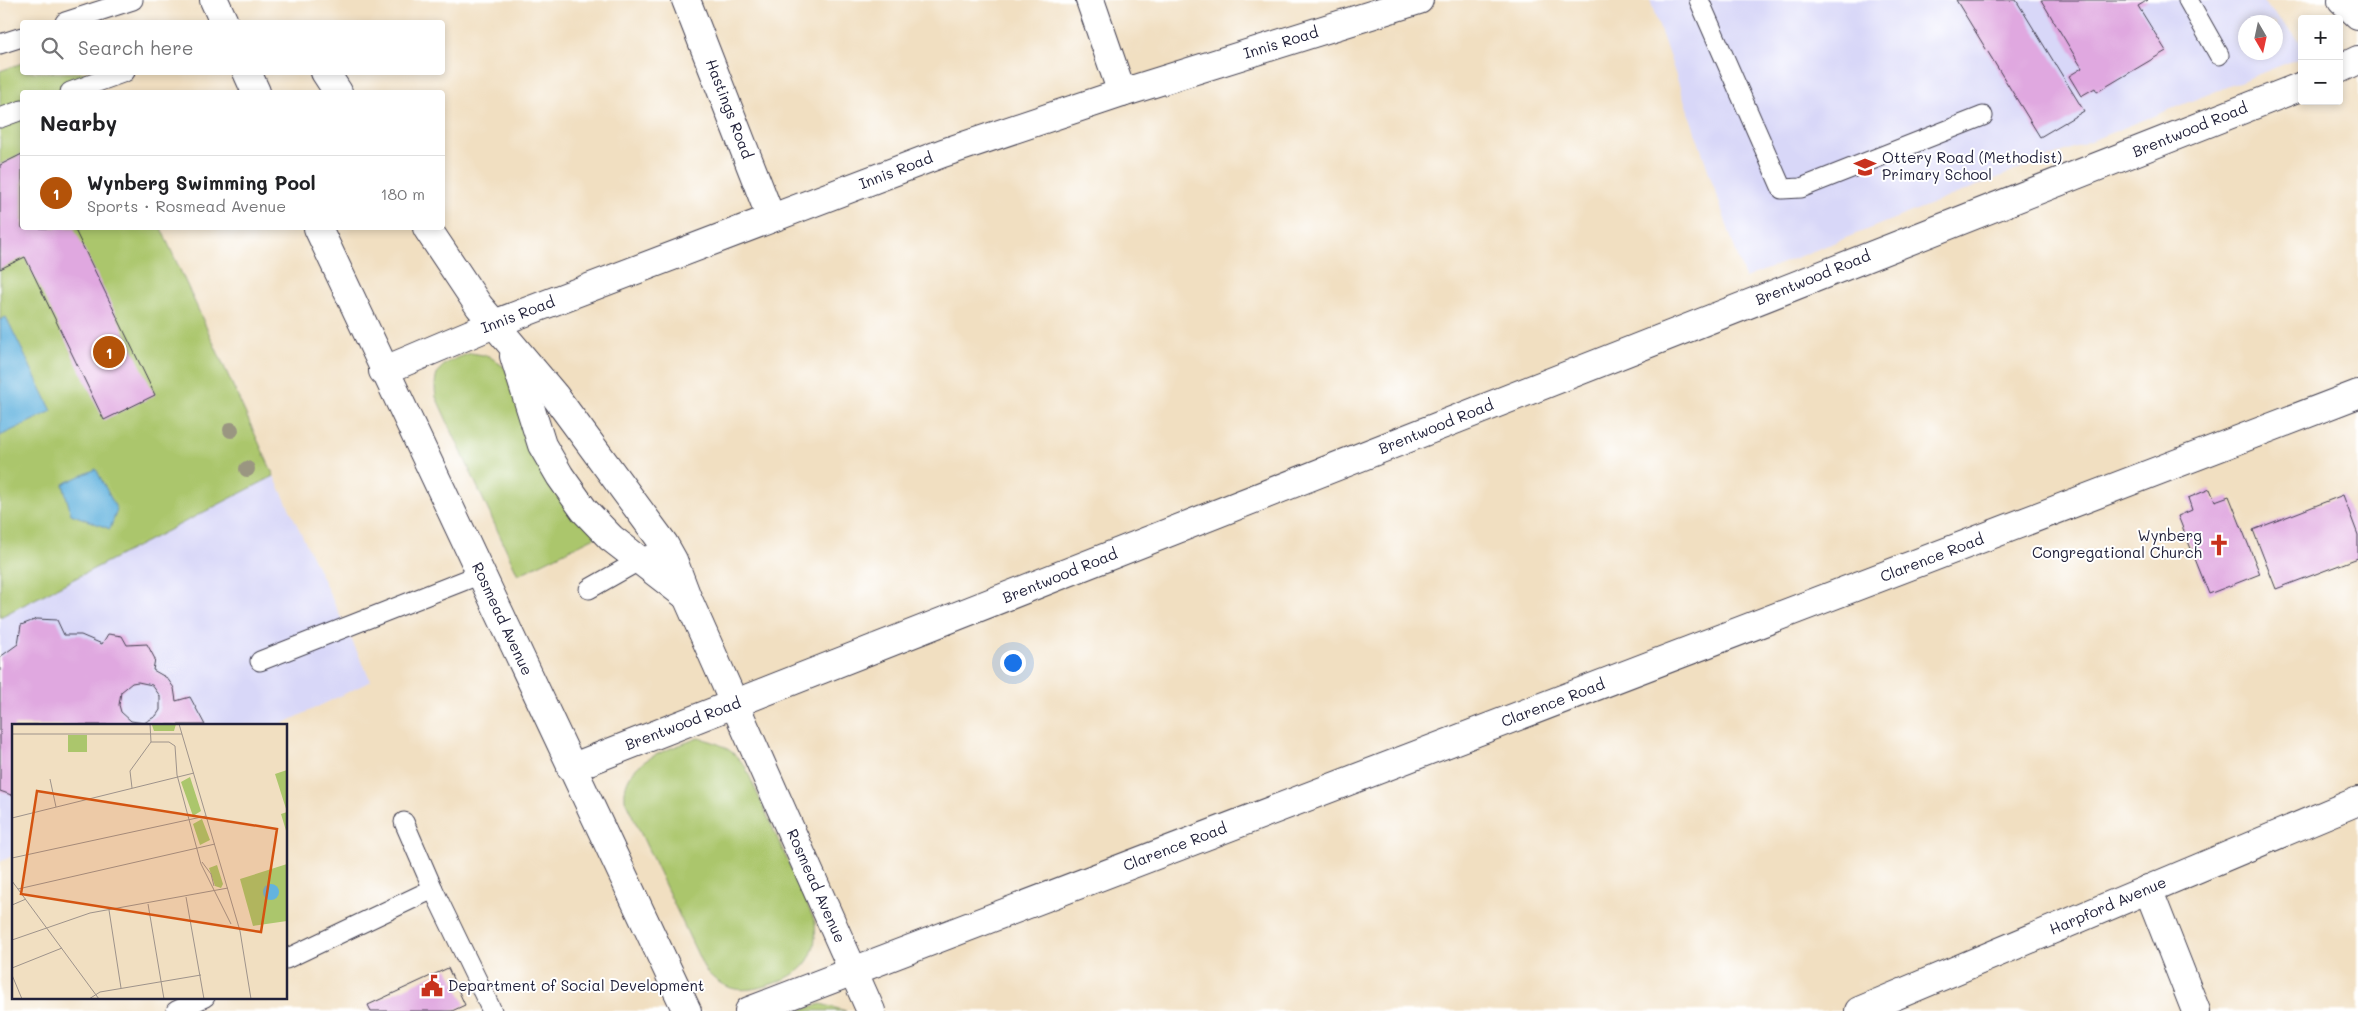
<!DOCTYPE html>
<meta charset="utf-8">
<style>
body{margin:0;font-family:Mali,sans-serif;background:#f2f2f2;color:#202124}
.controls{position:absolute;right:15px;top:15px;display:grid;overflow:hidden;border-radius:5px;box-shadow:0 2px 8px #0003}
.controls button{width:45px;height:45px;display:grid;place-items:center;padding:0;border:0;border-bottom:1px solid #e0e0e0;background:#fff;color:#202124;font:25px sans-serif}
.compass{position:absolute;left:2238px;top:15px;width:45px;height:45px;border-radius:50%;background:#fff;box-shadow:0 2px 8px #0003;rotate:171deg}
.you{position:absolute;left:1012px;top:662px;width:18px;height:18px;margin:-12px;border:4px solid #fff;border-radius:50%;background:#1a73e8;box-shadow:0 0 0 8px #1a73e833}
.badge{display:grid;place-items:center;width:32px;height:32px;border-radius:50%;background:#b45309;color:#fff;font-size:16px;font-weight:700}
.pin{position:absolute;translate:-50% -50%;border:2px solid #fff;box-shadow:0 1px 5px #0006}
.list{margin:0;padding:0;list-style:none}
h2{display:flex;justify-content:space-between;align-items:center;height:65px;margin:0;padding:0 20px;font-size:21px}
h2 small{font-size:16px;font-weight:400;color:#757577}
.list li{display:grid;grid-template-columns:32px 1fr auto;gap:15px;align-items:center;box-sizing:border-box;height:75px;padding:0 20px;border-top:1px solid #e0e0e0}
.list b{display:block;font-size:19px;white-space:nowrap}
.list p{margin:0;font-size:16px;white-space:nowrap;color:#757577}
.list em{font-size:16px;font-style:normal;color:#757577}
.icon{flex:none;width:28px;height:28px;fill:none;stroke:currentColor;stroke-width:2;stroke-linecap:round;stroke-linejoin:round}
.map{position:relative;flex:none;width:2358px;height:1011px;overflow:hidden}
.search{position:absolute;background:#fff;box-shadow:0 2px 8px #0003;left:20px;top:20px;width:425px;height:55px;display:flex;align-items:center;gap:12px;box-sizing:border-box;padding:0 18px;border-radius:5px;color:#757577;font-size:19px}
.panel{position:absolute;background:#fff;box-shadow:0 2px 8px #0003;left:20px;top:90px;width:425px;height:140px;border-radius:5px}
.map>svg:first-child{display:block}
</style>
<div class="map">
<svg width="2358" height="1011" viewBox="0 0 2358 1011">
<rect width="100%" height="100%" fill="#fff"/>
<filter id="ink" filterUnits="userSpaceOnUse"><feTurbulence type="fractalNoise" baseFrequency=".02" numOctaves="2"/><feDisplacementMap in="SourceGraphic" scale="10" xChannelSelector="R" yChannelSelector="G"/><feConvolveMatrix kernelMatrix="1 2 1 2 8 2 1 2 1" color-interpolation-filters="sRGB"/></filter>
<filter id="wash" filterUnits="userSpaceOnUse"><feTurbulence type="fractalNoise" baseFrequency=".0096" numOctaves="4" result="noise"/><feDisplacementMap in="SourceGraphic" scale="20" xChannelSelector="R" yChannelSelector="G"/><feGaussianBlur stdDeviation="1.12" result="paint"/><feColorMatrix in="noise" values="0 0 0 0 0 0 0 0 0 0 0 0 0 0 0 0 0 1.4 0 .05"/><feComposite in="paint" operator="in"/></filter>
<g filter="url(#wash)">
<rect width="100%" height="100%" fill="#f1dfc1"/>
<g fill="#d8d7f8" fill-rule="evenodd">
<path d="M1650 0H2261L2302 43V57L1745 278ZM2246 22H2276V52H2246Z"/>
<polygon points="274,476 371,681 280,725 14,725 14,855 0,862 0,617"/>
</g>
<g fill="#abc66c" stroke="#667454">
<polygon points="22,63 22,72 90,73 99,92 22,92 22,228 161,228 274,476 0,617 0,71"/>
<path d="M471 353 489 356 504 367 597 536 518 575 436 397C431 366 446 362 471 353Z"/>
<path d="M698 738C719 742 732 749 745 766L815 922C818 956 805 972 775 983 745 993 727 994 705 970L625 800C621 760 669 750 698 738Z"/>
<polygon points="821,1004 846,1011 795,1011"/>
</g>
<g fill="#63b3de" stroke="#426a8c">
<polygon points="6,317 52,411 0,436 0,320"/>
<polygon points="96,469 117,510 110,529 71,514 63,484"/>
</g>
<g id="blocks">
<g fill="#e0a8e0" fill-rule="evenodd">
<polygon points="1956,0 2016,0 2084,111 2040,137"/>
<polygon points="2041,0 2148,0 2138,6 2166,51 2097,92 2095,88 2081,96 2069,76 2082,68"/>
<polygon points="22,154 22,228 74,228 155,395 104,420 25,257 0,269 0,165"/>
<polygon points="2210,489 2215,501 2229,496 2260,574 2209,594 2178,516 2192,510 2188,498"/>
<polygon points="2343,495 2358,535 2358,558 2276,589 2253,530"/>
<path d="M37 619 57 620 64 635H81L102 644 108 634 122 636 127 645 147 644 155 659 153 670 167 678 174 688 176 701 190 697 205 725H14V796L0 791V657L18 644 21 625ZM138 682 152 685 160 696V710L156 716 144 723 131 721 121 712 119 705 121 692 132 683Z"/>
<polygon points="448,968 465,1005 452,1011 371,1011 368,1005"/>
</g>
</g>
</g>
<g filter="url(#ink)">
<use href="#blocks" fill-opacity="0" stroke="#413e4f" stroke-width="1"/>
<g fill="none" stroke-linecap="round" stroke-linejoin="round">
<g stroke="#413e4f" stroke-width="21">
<g id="lane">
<polyline points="1699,0 1782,189 1801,188 1983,116"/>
<polyline points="2188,0 2219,55"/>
<polyline points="65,22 133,0"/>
<polyline points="0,44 22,37"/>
<polyline points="70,92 125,72"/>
<polyline points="0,118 22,110"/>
<polyline points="589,589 649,555"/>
<polyline points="260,661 481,574"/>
<polyline points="404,822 433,889"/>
<polyline points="286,959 433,889 492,1011"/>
<polyline points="176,1011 205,997"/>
</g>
</g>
<g stroke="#413e4f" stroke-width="30">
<g id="street">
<polyline points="686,0 771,218"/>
<polyline points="1090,0 1122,93"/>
<polyline points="2339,69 2358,60"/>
<polyline points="325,72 338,92"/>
<polyline points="427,228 479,306 555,396 664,544 673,560 687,597 871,1011"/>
<polyline points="514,356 542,445 560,476 584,510 611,538 686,596"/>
<polyline points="383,371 494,324 943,153 1122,93 1419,0"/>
<polyline points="571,768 2302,86"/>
<polyline points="2148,889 2196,1011"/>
<polyline points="749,1011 2358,394"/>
<polyline points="1859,1011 2358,801"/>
</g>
</g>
<g stroke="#413e4f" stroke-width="30">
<g id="secondary">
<polyline points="214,0 224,22"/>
<polyline points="2342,0 2358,15"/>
<polyline points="247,72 256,92"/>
<polyline points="318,228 687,1011"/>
</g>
</g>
<use href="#lane" stroke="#fff" stroke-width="19"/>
<use href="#street" stroke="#fff" stroke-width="28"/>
<use href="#secondary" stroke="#fff" stroke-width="28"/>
</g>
<g fill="#9a9681">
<circle cx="231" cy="430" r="8"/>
<circle cx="247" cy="469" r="8"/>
</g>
</g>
<defs>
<g id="school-bare" transform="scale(1.725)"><path d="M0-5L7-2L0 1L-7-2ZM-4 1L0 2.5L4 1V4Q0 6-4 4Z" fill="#c8321e" stroke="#fff" stroke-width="2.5" paint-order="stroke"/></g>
<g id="church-bare" transform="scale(1.725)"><path d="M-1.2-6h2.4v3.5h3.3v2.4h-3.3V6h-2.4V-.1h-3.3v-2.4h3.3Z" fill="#c8321e" stroke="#fff" stroke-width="2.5" paint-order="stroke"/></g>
<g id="civic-bare" transform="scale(1.725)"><path d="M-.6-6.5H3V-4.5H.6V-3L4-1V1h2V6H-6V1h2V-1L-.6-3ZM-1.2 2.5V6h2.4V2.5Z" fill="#c8321e" stroke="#fff" stroke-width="2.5" paint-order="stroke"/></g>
</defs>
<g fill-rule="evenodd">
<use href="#school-bare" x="1865" y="167"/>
<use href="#church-bare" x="2219" y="545"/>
<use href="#civic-bare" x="432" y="986"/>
</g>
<g text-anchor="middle" stroke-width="4" stroke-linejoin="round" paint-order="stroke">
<g font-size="15" fill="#22223b" stroke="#fff">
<text transform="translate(1281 43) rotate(-17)" y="5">Innis Road</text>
<text transform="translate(729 109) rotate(69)" y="5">Hastings Road</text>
<text transform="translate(2190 130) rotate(-22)" y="5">Brentwood Road</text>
<text transform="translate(896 171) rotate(-21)" y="5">Innis Road</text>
<text transform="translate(1813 278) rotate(-22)" y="5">Brentwood Road</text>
<text transform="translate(518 315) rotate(-21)" y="5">Innis Road</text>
<text transform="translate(1436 427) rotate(-22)" y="5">Brentwood Road</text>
<text transform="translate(1932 558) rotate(-21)" y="5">Clarence Road</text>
<text transform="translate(1060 576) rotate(-22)" y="5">Brentwood Road</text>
<text transform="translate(502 619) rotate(65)" y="5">Rosmead Avenue</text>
<text transform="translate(1553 703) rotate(-21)" y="5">Clarence Road</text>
<text transform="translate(683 724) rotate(-21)" y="5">Brentwood Road</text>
<text transform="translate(1175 847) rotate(-21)" y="5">Clarence Road</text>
<text transform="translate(816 886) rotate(66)" y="5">Rosmead Avenue</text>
<text transform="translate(2108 906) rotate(-23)" y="5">Harpford Avenue</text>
</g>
<g font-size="15" fill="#22223b" stroke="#fff" text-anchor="start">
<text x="1882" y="163">Ottery Road (Methodist)<tspan x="1882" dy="17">Primary School</tspan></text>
<text x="2202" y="541" text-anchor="end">Wynberg<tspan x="2202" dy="17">Congregational Church</tspan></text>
<text x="448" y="991">Department of Social Development</text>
</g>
</g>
<g transform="translate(12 724)">
<rect width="275" height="275" fill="#f1dfc1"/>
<path d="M164 0 162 7H142L140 1ZM56 11H75V28H56ZM275 46V110L269 90 275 88 263 50ZM178 53 189 87 181 92 169 58ZM190 95 198 116 188 121 181 100ZM275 140V197L241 202 228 155ZM205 141 211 160 209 164 203 162 197 144Z" fill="#abc66c"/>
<path d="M251 168a8 8 0 1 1 16 0a8 8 0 1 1-16 0Z" fill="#63b3de"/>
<path fill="none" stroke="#9e938b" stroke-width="1" d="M167 0 228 207 239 275M0 10H170M139 18H157L163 22 165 51 189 140 219 200M38 55 44 83M120 64 118 47 139 18 138 0M0 94 182 49M0 134 194 92M190 138 199 150 202 162M0 157 87 275M6 165 203 120M174 173 192 275M136 180 152 275M0 181 14 175M97 186 109 264M0 216 78 189 216 164M0 244 50 224M0 251 10 275M77 275 88 268 189 251"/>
<path fill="#d45411" fill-opacity="0.15" stroke="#d45411" stroke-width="2.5" d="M25 67 265 105 249 208 9 170Z"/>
<rect width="275" height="275" fill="none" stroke="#22223b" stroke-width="2.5"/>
</g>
</svg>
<div class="controls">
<button>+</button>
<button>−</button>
</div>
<svg class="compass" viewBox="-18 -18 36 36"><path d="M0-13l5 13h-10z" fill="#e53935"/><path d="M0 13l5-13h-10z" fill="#757577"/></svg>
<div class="you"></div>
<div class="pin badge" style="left:109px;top:352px">1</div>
<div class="search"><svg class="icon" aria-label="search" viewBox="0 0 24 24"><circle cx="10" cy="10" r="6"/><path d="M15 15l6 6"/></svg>Search here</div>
<section class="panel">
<h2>Nearby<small></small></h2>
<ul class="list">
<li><span class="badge">1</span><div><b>Wynberg Swimming Pool</b><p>Sports · Rosmead Avenue</p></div><em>180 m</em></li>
</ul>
</section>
</div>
